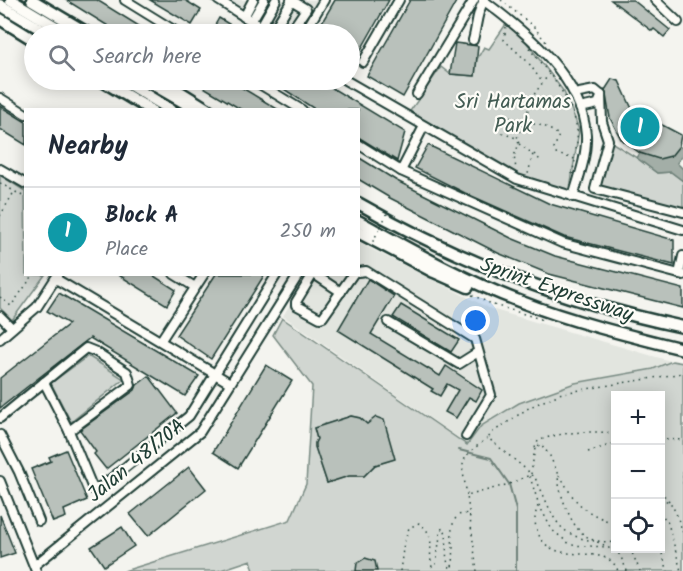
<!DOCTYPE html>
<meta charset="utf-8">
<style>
body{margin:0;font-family:Kalam,sans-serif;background:#f6f6f7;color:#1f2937}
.controls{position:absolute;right:18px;bottom:18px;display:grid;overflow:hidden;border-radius:0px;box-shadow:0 3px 15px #0003}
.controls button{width:54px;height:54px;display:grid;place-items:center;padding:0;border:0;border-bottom:2px solid #e0e1e3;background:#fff;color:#1f2937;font:30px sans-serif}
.you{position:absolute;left:476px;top:321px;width:21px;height:21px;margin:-15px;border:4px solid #fff;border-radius:50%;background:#1a73e8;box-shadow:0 0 0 9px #1a73e833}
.badge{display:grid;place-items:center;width:39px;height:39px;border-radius:50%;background:#db2777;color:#fff;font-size:20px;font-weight:700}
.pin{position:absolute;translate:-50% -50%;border:3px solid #fff;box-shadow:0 2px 6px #0006}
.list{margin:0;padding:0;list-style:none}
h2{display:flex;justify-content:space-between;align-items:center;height:78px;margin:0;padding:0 24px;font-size:26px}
h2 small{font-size:20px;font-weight:400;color:#747a83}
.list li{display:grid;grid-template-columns:39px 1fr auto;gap:18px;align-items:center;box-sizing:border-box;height:90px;padding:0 24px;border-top:2px solid #e0e1e3}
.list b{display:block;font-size:22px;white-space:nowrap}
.list p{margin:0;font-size:20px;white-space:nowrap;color:#747a83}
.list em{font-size:20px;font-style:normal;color:#747a83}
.icon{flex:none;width:33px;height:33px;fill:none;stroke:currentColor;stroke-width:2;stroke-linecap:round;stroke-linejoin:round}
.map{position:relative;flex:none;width:683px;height:571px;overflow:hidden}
.search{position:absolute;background:#fff;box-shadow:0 3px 15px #0003;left:24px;top:24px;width:336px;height:66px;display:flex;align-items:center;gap:15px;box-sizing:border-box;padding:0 21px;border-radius:33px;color:#747a83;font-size:22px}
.panel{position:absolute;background:#fff;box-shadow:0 3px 15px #0003;left:24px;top:108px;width:336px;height:168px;border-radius:0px}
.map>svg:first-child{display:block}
</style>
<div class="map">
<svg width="683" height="571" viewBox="0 0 683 571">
<rect width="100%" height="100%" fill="#f4f4ef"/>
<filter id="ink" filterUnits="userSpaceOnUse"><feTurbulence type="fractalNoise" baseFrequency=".0167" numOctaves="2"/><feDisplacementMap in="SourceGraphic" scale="12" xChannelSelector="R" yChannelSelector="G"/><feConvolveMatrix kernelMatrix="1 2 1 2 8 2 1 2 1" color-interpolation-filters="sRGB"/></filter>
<g filter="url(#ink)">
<g fill="#e2e5df">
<polygon points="208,0 322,0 302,34 265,34"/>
<polygon points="359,243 491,309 670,361 653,368 574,383 519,402 480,426 467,444 283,316 308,275 358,274"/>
</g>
<g fill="#d1d6d1" stroke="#788a82" stroke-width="1.5" fill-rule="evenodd">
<polygon points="506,24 524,39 564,92 574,116 579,130 569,195 517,178 408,114 441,67 450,74 475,76 477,59 484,47 489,49"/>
<polygon points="608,140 637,158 657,173 671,172 683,181 683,208 597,186"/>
<polygon points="0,175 25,191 26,274 45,275 12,320 0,308"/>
<path d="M282 318 467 445 481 426 519 403 575 383 653 369 672 361 683 363V571H254L251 560 218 571H124L290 520 306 484 312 386 273 335ZM616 396H660V548H616ZM351 416 360 418 367 424 376 418 394 459 375 465 364 476H349L327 483 315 447V443L317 439 314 428Z"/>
<polygon points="88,356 124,379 71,422 51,383"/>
</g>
<path fill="#a3aea7" stroke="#6e8179" stroke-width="1.5" d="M679 146 683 149V154L677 163 683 169V181L671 172 657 173 637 158 640 153C659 158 666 162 679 146Z"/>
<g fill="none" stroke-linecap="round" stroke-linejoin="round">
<polyline stroke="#6e8179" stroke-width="2" points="459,450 491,458 509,484 516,510 516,571"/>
</g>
<g fill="#b9c1bb" stroke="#1f3d34" stroke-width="1.5">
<polygon points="66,0 97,0 152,34 121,34"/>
<polygon points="150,0 185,0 201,10 192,25"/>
<polygon points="335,0 389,0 350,69 350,34 315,34"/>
<polygon points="410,0 457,0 403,97 367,76"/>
<polygon points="611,0 633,0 670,30 664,37 654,29 652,31"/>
<polygon points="219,18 245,34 210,34"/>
<polygon points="455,43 478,46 475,76 450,74"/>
<polygon points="612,79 619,81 634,113 649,118 681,135 679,146 671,156 659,159 640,153 621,139 610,118 605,90"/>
<polygon points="192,80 229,80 279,110 242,110"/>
<polygon points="270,80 319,80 405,132 397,161 358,137 358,110 316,110"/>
<polygon points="0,106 26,122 26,145 0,129"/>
<polygon points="428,145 550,204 674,240 674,265 564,237 465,193 415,168"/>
<polygon points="358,157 397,181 511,238 555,256 683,289 683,308 549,274 498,253 390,198 358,179"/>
<polygon points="117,274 151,274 176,290 167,305"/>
<polygon points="216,274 265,274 211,359 176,335"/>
<polygon points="368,279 394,296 371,334 440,376 446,366 482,390 476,401 469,397 456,418 445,412 458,390 447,384 440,396 431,391 433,389 338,330"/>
<polygon points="59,293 199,376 185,396 90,338 0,408 0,378 69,324 47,311"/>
<polygon points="401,305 459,340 451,352 393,317"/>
<polygon points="266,365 292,381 238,468 213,452"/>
<polygon points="149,376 177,413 106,469 94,454 96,452 80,430 135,390 137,385"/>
<polygon points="351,416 360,418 367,424 376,417 384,420 395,459 375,465 364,476 349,476 327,483 315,447 315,443 317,439 314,428"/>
<polygon points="66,450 87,500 64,510 66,517 53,522 31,469 51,461 49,457"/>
<polygon points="189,467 206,489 148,536 130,514"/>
<polygon points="0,515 15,553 0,558"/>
<polygon points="122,527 134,546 104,566 91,547"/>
<polygon points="365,558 375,561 377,571 356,571 357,563"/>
</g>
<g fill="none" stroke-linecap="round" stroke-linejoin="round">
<g stroke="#1f3d34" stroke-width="12">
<g id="minor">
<polyline points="125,0 180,34"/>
<polyline points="218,0 272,34"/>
<path d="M483 0C526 32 582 77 586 135 587 156 579 177 573 197"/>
<polyline points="655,0 678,22"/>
<polyline points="244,17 253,0"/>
<polyline points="251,22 264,0"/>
<polyline points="260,28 276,0"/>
<polyline points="306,30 324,0"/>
<polyline points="271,34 292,0"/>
<polyline points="289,34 306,9 291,0"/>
<path d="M473 40C477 27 476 13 484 1"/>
<polyline points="363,62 399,0"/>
<polyline points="253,80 302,110"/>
<polyline points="345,80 517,179 683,230"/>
<polyline points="417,94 474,0"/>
<polyline points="574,94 595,90 601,95"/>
<polyline points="601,95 602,122 608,140 595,189 683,212"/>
<polyline points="0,98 26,114"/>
<polyline points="580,108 598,104 601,97"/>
<polyline points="358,144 401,171 562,243 683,275"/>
<polyline points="0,169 26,184"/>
<polyline points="401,171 424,126"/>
<polyline points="358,272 366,271 475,339 491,395 466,436"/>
<polyline points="174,274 195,287"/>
<polyline points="313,274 296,302 296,305 320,318 323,317 353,274"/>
<polyline points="314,274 341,292"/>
<polyline points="679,274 683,256"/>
<polyline points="56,279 230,383"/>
<polyline points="0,316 12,328"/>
<polyline points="388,322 459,364 478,352"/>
<polyline points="0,339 37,307 57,276"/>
<polyline points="161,340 204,274"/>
<polyline points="44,382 69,431 93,489 102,486 189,416 277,274"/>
<polyline points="0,418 86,348 96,352 127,372 131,385 69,431"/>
<polyline points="0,435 19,472 39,521"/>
<polyline points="0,481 36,571"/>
<polyline points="35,565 200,432 299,274"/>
</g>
</g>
<g stroke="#1f3d34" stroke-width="15">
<g id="highway">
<polyline points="11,0 68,34"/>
<polyline points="32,0 89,34"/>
<polyline points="0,5 49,34"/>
<polyline points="0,19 34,40"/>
<polyline points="101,80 151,110"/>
<polyline points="122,80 171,110"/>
<polyline points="145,80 197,110"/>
<polyline points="161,80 209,110"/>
<path d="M358 203C460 262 568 303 683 327"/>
<path d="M358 221C411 250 463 280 519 301 570 321 630 336 683 349"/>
<polyline points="358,232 434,272 468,287"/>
</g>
</g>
<g stroke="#1f3d34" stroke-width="1.5" stroke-dasharray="1.5 4.5" stroke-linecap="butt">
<polyline points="501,0 534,27 546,42"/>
<polyline points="506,27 504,40 528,62 542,82"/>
<path d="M529 48C547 72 573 98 577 130 578 139 576 150 575 159L556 154 554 149 559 135 544 126 523 122 535 93 549 74"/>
<polyline points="217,106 223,110"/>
<polyline points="509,117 523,122 517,138 519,144 514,156 516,169"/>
<polyline points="502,133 516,138"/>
<polyline points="519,144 533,154 528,174"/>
<polyline points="534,154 542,162"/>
<polyline points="572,174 575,161"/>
<polyline points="0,183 26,198"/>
<polyline points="0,216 14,192"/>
<polyline points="472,295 494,305 544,320"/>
<polyline points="0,297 11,306 34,274"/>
<polyline points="660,439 683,440"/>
<path d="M535 448 538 441C561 431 591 431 616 433"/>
<polyline points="588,452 616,443"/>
<polyline points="683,470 683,488"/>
<polyline points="531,474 535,448 541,444 550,456 558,475"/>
<path d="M531 475 535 478C553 510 551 535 594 541"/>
<polyline points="660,491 670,502"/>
<path d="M467 495C461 460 457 460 488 438"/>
<polyline points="660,499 670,502 676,513 683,533"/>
<path d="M538 506C534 516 534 523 538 533 553 570 606 539 618 571"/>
<polyline points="660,512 668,523 681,571"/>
<polyline points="598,541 616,543"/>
<path d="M604 545C597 542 588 538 582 533 570 524 558 490 558 475 564 480 565 485 569 491 580 509 596 517 616 524"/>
<polyline points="630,548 640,571"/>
<polyline points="660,548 668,571"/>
<path d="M400 571 404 542 409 528 419 523C438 537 427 548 432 567L436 564 441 529 444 528C450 541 442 557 451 569 459 550 444 532 458 515L470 513"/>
<polyline points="477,571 467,496 509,484 530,475"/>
<polyline points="627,571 620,555 614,550 606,547 571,545 552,530 539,505 528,471 488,438 493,432 530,407 562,393 683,373"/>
</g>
<use href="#minor" stroke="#fdfcf7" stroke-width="8"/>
<use href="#highway" stroke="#fdfcf7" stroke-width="10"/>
<polyline stroke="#1f3d34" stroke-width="1.5" stroke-dasharray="1.5 4.5" stroke-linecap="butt" points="370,247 388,212"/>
</g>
</g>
<g text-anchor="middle" stroke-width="4.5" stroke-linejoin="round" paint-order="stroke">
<g font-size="21" fill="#435c53" stroke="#fdfcf7">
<text x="513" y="108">Sri Hartamas<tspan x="513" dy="24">Park</tspan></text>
</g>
<g font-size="21" fill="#1f3d34" stroke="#fdfcf7">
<text transform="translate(557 289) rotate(19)" y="7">Sprint Expressway</text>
<text transform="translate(136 460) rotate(-39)" y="7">Jalan 48/70A</text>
</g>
</g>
</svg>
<div class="controls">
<button>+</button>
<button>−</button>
<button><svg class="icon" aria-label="locate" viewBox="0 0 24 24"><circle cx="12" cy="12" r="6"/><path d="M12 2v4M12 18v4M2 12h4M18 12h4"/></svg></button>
</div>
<div class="you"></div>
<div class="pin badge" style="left:640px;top:127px;background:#0f9aa8">1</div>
<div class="search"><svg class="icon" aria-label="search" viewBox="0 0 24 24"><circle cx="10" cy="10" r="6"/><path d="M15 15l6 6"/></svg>Search here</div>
<section class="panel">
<h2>Nearby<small></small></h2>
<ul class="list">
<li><span class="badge" style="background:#0f9aa8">1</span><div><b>Block A</b><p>Place</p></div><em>250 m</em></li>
</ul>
</section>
</div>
